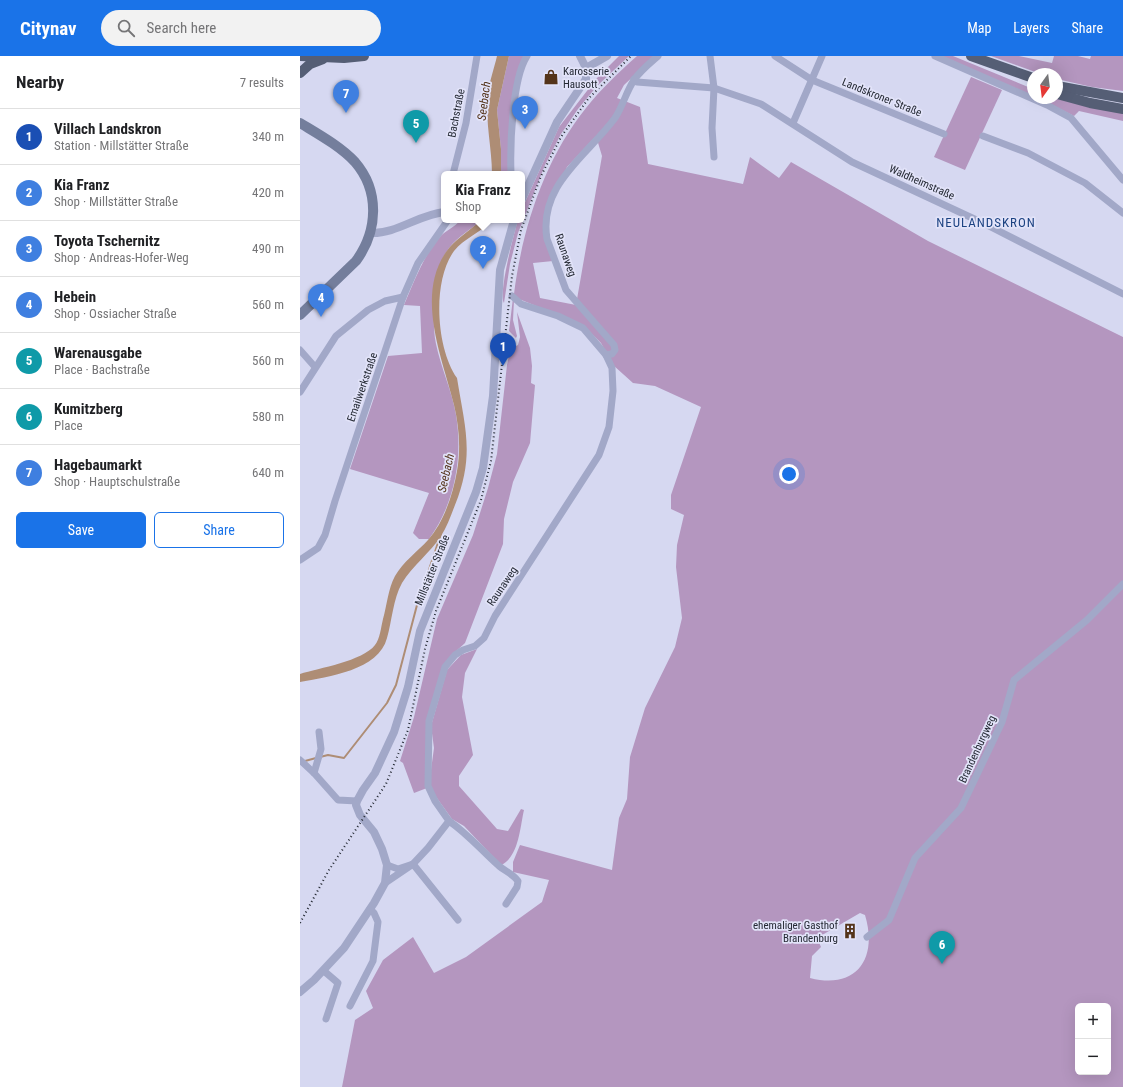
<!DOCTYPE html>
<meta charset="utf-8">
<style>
body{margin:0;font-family:"Roboto Condensed",sans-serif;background:#f2f2f2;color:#202124}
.controls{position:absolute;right:12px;bottom:12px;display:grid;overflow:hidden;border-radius:6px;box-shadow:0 4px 16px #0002}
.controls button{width:36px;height:36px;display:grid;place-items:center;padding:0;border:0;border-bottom:1px solid #e0e0e0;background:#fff;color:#202124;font:20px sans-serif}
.compass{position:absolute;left:727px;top:12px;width:36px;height:36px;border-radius:50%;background:#fff;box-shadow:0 4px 16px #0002;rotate:194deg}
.you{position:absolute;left:489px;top:418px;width:14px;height:14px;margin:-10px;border:3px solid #fff;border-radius:50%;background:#1a73e8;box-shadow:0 0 0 6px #1a73e833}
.badge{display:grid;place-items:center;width:26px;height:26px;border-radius:50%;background:#1a73e8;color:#fff;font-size:13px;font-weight:700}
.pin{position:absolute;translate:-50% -33px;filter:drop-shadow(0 1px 2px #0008)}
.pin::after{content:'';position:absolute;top:21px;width:14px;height:12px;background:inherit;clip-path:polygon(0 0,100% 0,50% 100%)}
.popup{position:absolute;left:141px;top:115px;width:84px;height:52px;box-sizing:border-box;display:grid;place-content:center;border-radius:6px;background:#fff;filter:drop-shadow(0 1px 3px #0005);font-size:13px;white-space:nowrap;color:#757577}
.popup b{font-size:15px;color:#202124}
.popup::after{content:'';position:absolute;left:50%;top:100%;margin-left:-8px;border:8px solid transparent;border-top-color:#fff}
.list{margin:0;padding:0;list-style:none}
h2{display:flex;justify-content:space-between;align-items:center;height:52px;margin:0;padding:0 16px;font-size:17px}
h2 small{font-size:13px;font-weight:400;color:#757577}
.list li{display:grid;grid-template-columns:26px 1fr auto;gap:12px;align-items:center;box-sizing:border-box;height:56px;padding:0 16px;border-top:1px solid #e0e0e0}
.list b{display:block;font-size:15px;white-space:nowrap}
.list p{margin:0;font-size:13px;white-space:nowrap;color:#757577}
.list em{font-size:13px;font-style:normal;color:#757577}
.actions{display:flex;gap:8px;padding:12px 16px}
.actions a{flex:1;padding:9px 0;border:1px solid #1a73e8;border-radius:6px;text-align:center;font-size:14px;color:#1a73e8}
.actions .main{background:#1a73e8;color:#fff}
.icon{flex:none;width:22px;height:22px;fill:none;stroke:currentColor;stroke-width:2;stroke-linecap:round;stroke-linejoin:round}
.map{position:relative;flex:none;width:823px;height:1031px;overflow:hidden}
header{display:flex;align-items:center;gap:24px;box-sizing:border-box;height:56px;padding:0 20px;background:#1a73e8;color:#fff}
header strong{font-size:19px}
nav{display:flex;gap:22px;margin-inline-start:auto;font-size:14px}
.search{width:280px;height:36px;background:#f2f2f2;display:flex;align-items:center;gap:10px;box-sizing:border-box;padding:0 14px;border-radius:22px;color:#757577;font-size:15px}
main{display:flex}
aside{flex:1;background:#fff}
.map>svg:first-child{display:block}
</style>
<header>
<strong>Citynav</strong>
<div class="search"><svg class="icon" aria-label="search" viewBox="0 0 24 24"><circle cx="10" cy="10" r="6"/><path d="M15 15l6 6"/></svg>Search here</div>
<nav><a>Map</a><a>Layers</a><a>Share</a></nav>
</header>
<main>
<aside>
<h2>Nearby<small>7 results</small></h2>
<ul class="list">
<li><span class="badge" style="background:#1a4fb4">1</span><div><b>Villach Landskron</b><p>Station · Millstätter Straße</p></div><em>340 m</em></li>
<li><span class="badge" style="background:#3f7fe0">2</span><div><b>Kia Franz</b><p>Shop · Millstätter Straße</p></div><em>420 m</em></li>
<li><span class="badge" style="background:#3f7fe0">3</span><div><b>Toyota Tschernitz</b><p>Shop · Andreas-Hofer-Weg</p></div><em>490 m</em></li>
<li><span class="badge" style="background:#3f7fe0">4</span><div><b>Hebein</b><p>Shop · Ossiacher Straße</p></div><em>560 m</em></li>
<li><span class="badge" style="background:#0f9aa8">5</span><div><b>Warenausgabe</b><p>Place · Bachstraße</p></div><em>560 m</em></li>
<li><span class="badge" style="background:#0f9aa8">6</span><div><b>Kumitzberg</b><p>Place</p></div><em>580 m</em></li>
<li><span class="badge" style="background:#3f7fe0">7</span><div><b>Hagebaumarkt</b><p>Shop · Hauptschulstraße</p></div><em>640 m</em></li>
</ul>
<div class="actions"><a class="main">Save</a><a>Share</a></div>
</aside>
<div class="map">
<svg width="823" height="1031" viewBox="0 0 823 1031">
<rect width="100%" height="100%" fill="#d6d8f1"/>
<g fill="#b496bf" fill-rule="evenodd">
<polygon points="209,0 224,0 221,7 210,118 201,118 201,93 197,54"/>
<path d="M319 0H329L297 30 278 53 261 78 245 109 218 177 210 208 204 247C198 239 214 177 218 164H222V153L259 71 297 22Z"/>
<path d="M337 0H355L324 29 317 42 340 51 348 108 443 128 450 101 479 122 491 106 628 185 823 281V1031H42L55 964 73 952 66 935 83 904 113 881 134 917 166 901 242 846 249 824 213 816V806L220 789 312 814 319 762 327 743 330 701 345 652 375 591 382 562 376 511 377 489 384 459 371 453V439L401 351 355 330 333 327 313 309 301 287 283 269 219 243 214 238C222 174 244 104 286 52 301 33 319 16 337 0ZM296 80 302 100 276 249 240 242 233 207 253 205 243 168 267 111ZM560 857 565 859C578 902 557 934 510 922L512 900 521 891 517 882ZM778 950H808V1016H778Z"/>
<polygon points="642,0 653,0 733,33 733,40"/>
<polygon points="691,0 719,0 752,7 754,0 778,0 790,3 791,0 823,0 823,35 792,31 757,23 757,18 741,18"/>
<polygon points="671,21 702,34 665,114 634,101"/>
<polygon points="738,42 757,42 823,56 823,65 779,55 774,60"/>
<path d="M160 164H181C171 174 158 180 149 192 137 209 133 226 134 246 134 260 133 274 136 288 141 312 152 335 156 359 163 402 155 447 129 483H119L113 477 129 437 50 413 88 300 122 297 120 250 104 249C114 226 123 201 139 182 145 174 155 172 160 164Z"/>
<polygon points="213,242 214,244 213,264 217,280 216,282 209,275"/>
<path d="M217 256 230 292 232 310 231 327 235 329 230 387 213 426 204 463 203 488 165 587 153 598 134 642 127 732 114 737 103 707 100 705 114 661 137 563 173 479 188 432 197 398 207 309C209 301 209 293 218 289L220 281Z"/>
<path d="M177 593 165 617 162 641 173 699 159 720V730L197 773 208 775 221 753 224 754C220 771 219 801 201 809L164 770 152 763 134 738 131 730V714L134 692 131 670 147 614 161 599Z"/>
</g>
<g fill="#ae8d75">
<path d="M197 0H209L197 54 201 93V118H192C192 92 185 66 188 40 189 26 194 13 197 0Z"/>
<path d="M181 164H192C181 177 164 182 154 195 132 225 136 292 157 322 165 372 175 399 155 449 151 459 147 471 141 480 130 497 113 509 102 527 93 543 92 565 87 582 79 614 28 621 0 626V618C19 612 63 605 75 589 80 583 81 571 83 563 87 549 88 533 95 520 103 506 118 495 128 484 144 466 153 438 157 415 161 393 159 370 154 349 143 303 115 241 146 196 155 183 170 175 181 164Z"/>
</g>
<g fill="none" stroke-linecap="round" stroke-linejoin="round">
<g stroke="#ae8d75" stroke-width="2">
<polyline points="20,701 28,699 44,702 87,647 96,629 117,549 141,478"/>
<polyline points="5,705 16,702"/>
</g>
<g stroke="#a2a8c8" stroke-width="7">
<polyline points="410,0 414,32 412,72 414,101"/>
<polyline points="475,0 512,24 644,78"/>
<polyline points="635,0 747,49 771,62 823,124"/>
<polyline points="334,23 337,26 414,32 461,48 552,106 683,167 823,238"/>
<polyline points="493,67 522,0"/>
<polyline points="683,80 728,97 785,127 823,157"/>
<polyline points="153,118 166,67 177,0"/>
<path d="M211 118C210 90 212 23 227 0"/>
<polyline points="0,294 15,311"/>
<path d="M306 299 312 298 315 294 314 289 266 234 247 183C238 129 287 100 315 62 323 50 326 36 334 24 340 15 350 7 358 0"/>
<polyline points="0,336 36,280 68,254 85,245 103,241"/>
<polyline points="0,504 18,492 25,479 35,445 103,241 118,207 148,164"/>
<polyline points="0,704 14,717 38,744 57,745"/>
<polyline points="14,717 21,693 19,676"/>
<path d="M149 765C168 778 181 794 199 810 205 815 213 818 218 825L217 831 206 848"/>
<polyline points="87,809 98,813 113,808 158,864"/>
<polyline points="85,827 113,808 128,792 149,765 135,745 128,730 129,665 145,611 155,599 163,594 175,590 184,582 195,560 299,399 309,371 313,335 312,312 306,299 283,272 258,260 221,248 212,240"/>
<polyline points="567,881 589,864 615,802 661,752 702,666 714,624 787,564 823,528"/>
<polyline points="24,915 38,927 26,963"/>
<polyline points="50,950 73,905 78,866 74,857 70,853"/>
</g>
<g stroke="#a2a8c8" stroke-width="8">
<polyline points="286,12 307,0"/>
<polyline points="222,143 257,66 286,23 286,12 280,0"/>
<path d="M71 177C96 178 118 159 144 156"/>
<polyline points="0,936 14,924 44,892 74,847 85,827 87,809 82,793 74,776 60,759 56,749 57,745 63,734 75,717 94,676 108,631 120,575 176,436 183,412 193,340 200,214 214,164"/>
</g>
<path stroke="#747e9c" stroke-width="10" d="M0 67C18 78 40 90 55 106 80 135 78 175 56 205L0 259"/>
<g stroke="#555e75" stroke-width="10">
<polyline points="0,0 44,2 64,0"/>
<polyline points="671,0 733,22"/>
<polyline points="0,17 10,8 23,3"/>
<polyline points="757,30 823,42"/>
<polyline points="757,38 790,47 823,53"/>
</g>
<polyline stroke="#242933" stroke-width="2" stroke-dasharray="1 3" stroke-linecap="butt" points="0,867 29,814 86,728 108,674 125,593 136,555 181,444 191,405 212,220 221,174 241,120 261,81 288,43 331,0"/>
</g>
<defs>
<g id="shop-bare" transform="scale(1.2)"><path d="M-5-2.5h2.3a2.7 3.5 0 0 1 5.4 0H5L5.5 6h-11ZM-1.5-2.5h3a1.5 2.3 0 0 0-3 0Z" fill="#54341a" stroke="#e2e3f9" stroke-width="2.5" paint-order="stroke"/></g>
<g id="building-bare" transform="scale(1.2)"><path d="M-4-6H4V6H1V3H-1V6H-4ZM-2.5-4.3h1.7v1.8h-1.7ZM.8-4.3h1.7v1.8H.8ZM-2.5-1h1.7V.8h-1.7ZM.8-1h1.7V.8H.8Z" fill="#54341a" stroke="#e2e3f9" stroke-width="2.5" paint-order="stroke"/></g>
</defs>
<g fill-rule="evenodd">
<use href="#shop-bare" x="251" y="21"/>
<use href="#building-bare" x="550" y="875"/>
</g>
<g text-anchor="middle" stroke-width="3.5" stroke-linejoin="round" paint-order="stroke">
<g font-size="11" fill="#242933" stroke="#e2e3f9" text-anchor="start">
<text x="263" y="19">Karosserie<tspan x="263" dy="13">Hausott</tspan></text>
<text x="538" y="873" text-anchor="end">ehemaliger Gasthof<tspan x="538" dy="13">Brandenburg</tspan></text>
</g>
<g font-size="11" fill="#242933" stroke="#e2e3f9">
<text transform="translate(582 41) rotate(22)" y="4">Landskroner Straße</text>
<text transform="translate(156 57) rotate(-79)" y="4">Bachstraße</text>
<text transform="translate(622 126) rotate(24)" y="4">Waldheimstraße</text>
<text transform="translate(266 199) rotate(71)" y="4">Raunaweg</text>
<text transform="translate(62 331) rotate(-71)" y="4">Emailwerkstraße</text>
<text transform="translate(132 514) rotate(-68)" y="4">Millstätter Straße</text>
<text transform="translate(202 530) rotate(-56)" y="4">Raunaweg</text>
<text transform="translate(677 693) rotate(-65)" y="4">Brandenburgweg</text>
</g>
<g font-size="12" font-style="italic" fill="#54341a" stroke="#e2e3f9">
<text transform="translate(184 45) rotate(-83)" y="4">Seebach</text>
<text transform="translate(146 417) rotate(-77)" y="4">Seebach</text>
</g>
<g font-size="13" letter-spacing="1" fill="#1d4382" stroke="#e2e3f9">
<text x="686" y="171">NEULANDSKRON</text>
</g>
</g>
</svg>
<div class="controls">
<button>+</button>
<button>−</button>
</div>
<svg class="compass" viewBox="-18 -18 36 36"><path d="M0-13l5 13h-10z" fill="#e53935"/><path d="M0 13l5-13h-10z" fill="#757577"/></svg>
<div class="you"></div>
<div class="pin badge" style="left:203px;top:310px;background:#1a4fb4">1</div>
<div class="pin badge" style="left:183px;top:213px;background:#3f7fe0">2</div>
<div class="popup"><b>Kia Franz</b>Shop</div>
<div class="pin badge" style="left:225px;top:73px;background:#3f7fe0">3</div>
<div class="pin badge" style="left:21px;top:261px;background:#3f7fe0">4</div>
<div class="pin badge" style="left:116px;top:87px;background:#0f9aa8">5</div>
<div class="pin badge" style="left:642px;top:908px;background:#0f9aa8">6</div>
<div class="pin badge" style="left:46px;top:57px;background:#3f7fe0">7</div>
</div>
</main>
